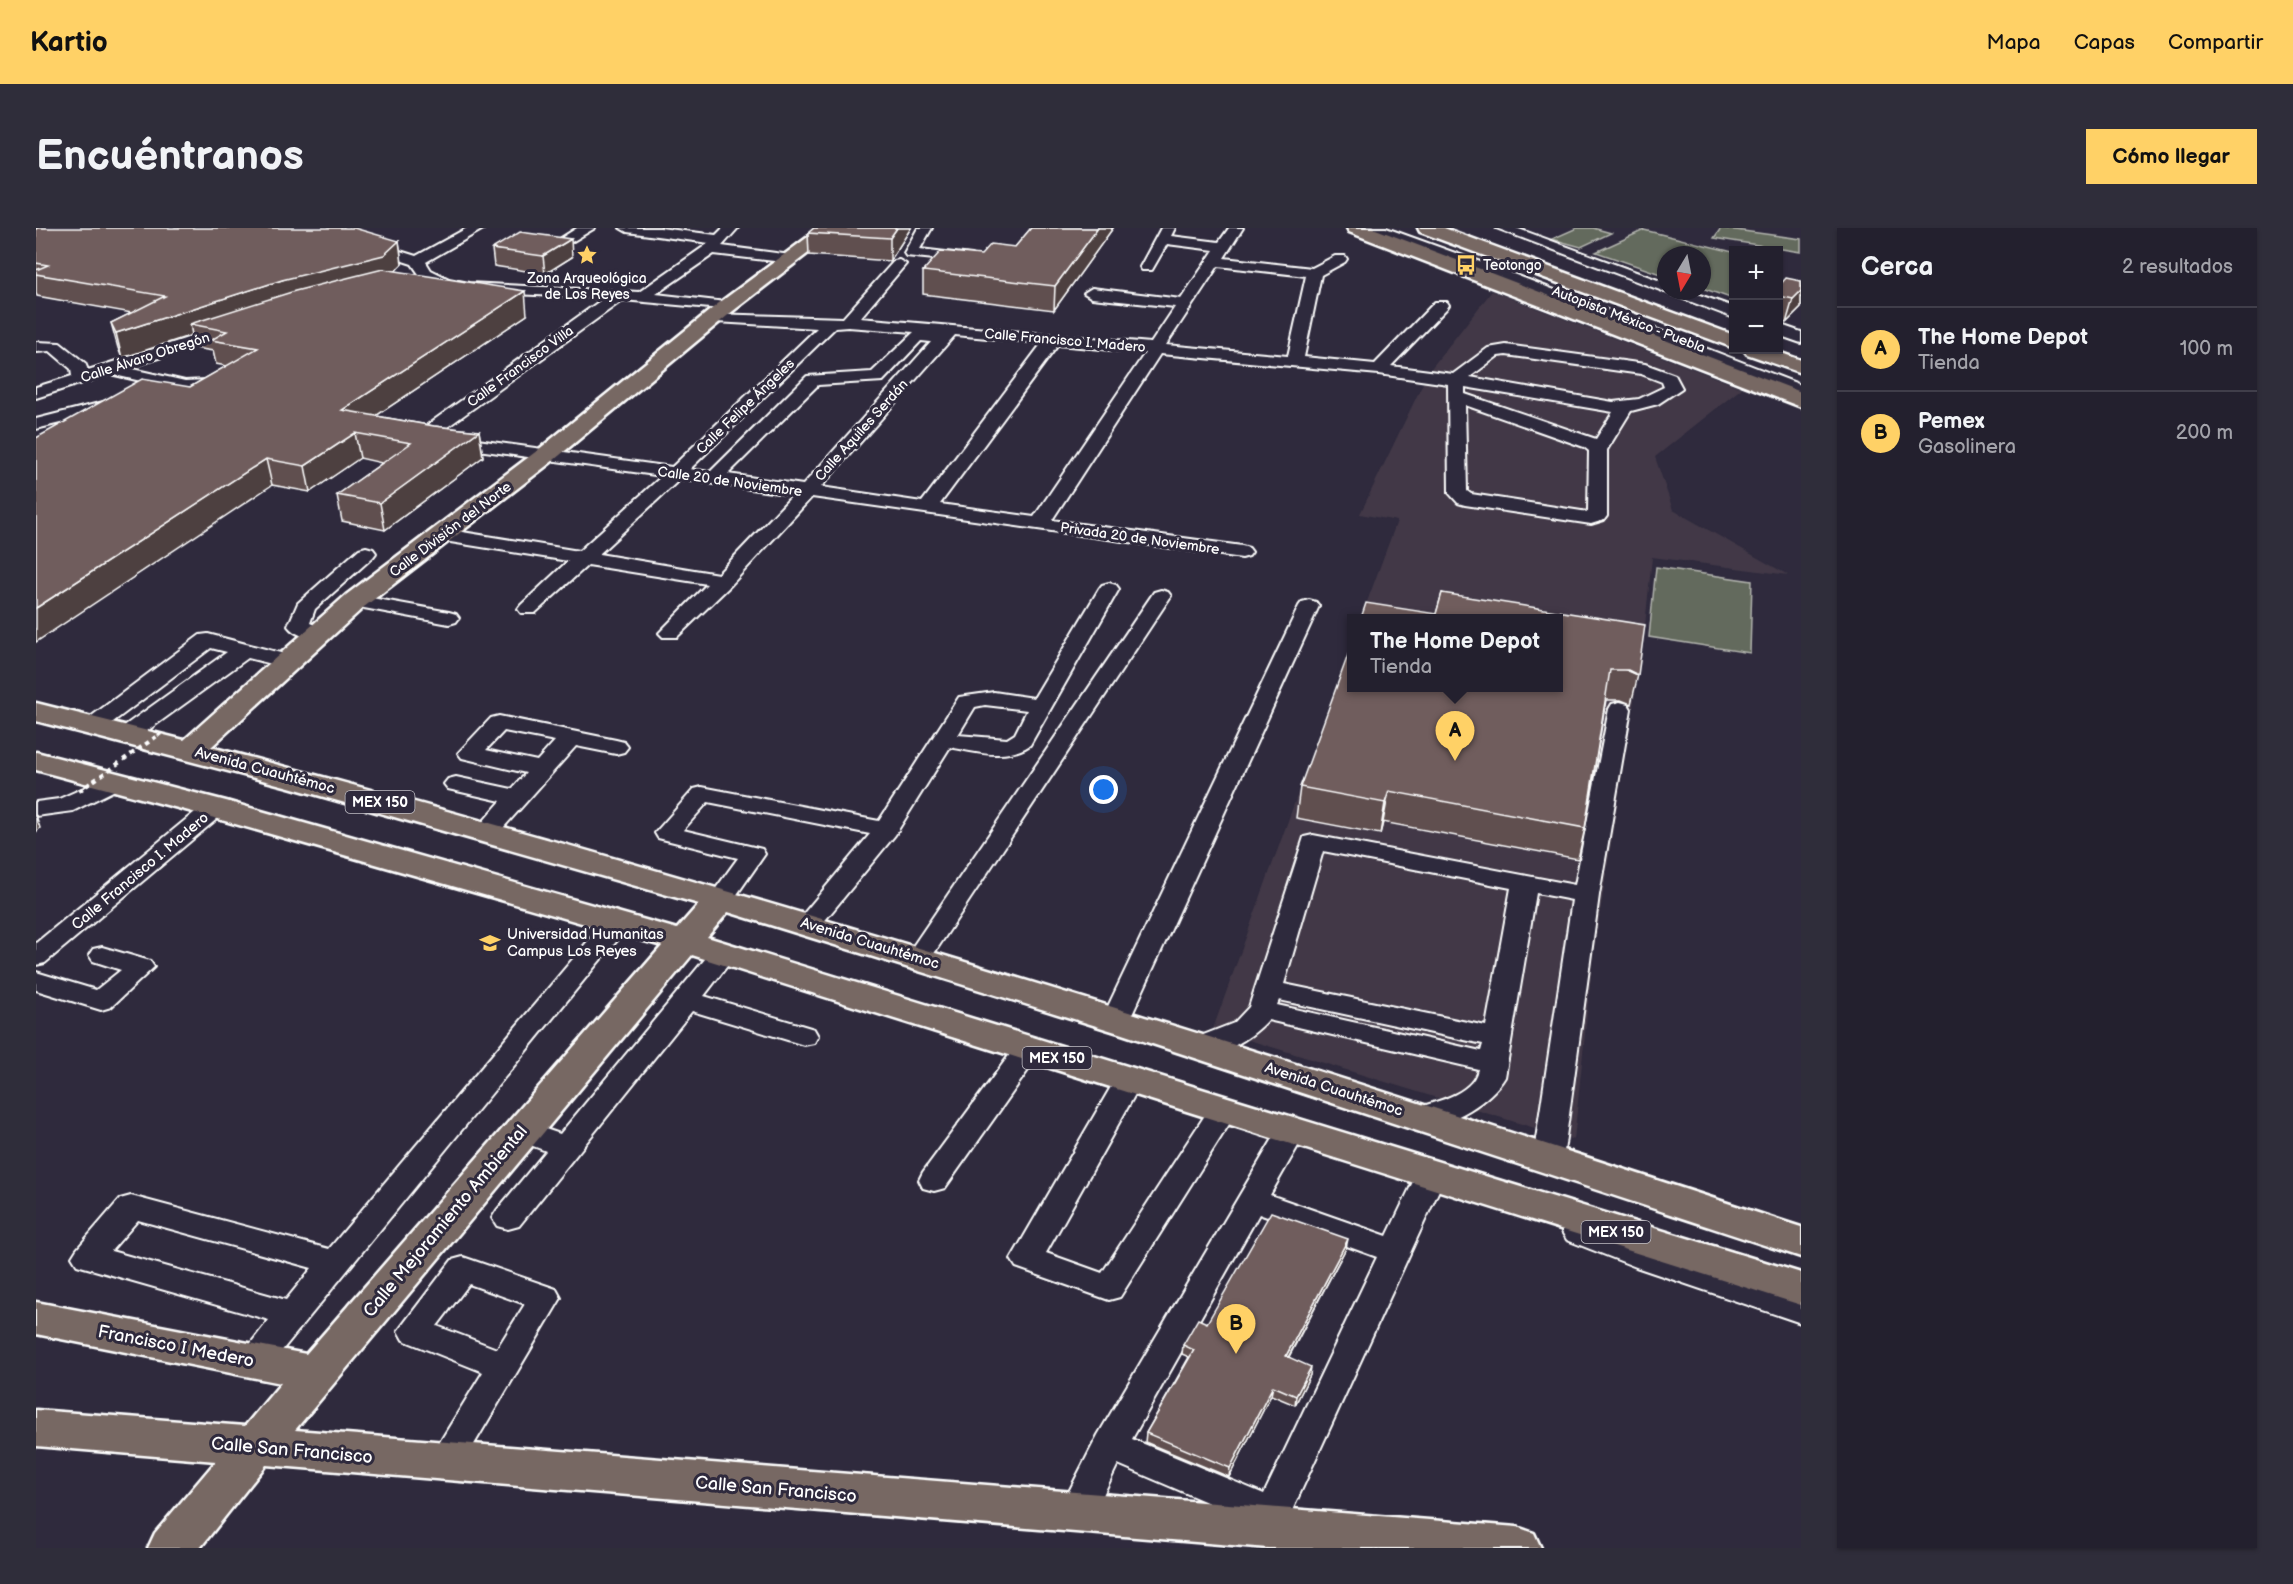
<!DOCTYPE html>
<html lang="es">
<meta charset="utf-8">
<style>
body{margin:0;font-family:"Balsamiq Sans",sans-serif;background:#2f2d3a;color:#f1f3f6}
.controls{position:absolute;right:18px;top:18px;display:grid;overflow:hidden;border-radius:0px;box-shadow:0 2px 4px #0004}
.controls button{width:54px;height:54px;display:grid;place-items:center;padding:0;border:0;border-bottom:2px solid #403e4a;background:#23202e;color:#f1f3f6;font:30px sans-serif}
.compass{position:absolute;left:1621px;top:18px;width:54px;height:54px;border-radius:50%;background:#23202e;box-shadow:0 2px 4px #0004;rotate:190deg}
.you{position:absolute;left:1068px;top:562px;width:21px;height:21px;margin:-15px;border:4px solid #fff;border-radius:50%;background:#1a73e8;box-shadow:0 0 0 9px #1a73e833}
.badge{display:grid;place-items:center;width:39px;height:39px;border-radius:50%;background:#ffd166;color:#111;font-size:20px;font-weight:700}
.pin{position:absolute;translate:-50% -50px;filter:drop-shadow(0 2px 3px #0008)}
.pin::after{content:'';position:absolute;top:32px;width:21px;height:18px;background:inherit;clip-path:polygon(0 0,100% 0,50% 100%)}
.popup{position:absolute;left:1311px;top:386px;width:216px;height:78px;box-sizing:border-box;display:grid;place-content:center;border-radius:0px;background:#23202e;filter:drop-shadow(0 2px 4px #0005);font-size:20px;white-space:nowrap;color:#a3a3aa}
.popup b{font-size:22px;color:#f1f3f6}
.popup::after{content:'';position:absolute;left:50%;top:100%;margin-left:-12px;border:12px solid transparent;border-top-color:#23202e}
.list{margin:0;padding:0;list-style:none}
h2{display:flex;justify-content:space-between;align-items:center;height:78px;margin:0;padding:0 24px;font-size:26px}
h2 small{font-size:20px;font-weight:400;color:#a3a3aa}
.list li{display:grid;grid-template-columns:39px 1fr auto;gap:18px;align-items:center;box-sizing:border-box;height:84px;padding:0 24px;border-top:2px solid #403e4a}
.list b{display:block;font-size:22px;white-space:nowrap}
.list p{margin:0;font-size:20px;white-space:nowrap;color:#a3a3aa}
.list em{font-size:20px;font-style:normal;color:#a3a3aa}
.map{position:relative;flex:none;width:1765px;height:1320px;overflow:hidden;border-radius:0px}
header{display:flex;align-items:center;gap:36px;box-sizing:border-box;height:84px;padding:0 30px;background:#ffd166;color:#111}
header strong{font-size:28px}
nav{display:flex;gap:33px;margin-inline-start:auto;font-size:21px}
.intro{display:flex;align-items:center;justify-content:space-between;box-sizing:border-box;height:144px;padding:0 36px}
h1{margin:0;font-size:42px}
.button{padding:15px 27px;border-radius:0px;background:#ffd166;color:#111;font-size:21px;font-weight:700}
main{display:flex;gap:36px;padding:0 36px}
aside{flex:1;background:#23202e;border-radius:0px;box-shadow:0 2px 4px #0004}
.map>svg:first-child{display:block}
</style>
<header>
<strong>Kartio</strong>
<nav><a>Mapa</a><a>Capas</a><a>Compartir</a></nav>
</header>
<div class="intro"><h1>Encuéntranos</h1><a class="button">Cómo llegar</a></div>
<main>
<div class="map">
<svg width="1765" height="1320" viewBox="0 0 1765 1320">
<rect width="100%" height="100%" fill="#2f2a3d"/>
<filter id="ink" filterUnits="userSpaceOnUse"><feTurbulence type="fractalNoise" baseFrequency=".0167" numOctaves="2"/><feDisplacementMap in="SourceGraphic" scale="12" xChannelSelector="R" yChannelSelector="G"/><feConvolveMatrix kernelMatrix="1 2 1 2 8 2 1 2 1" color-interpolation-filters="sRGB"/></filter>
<g filter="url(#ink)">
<polygon fill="#423947" points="1456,63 1706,160 1619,229 1637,282 1752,347 1616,329 1607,417 1557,728 1538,912 1177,801 1315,418 1316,460 1522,460 1522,390 1325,390 1361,293 1324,286 1393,143"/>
<g fill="#646a5d" stroke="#b2b4ae" stroke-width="1.5">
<polygon points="1541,0 1557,0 1575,5 1545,19 1516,11"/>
<polygon points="1685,0 1765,11 1765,24 1678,10"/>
<polygon points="1608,2 1697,24 1697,71 1666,60 1666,27 1630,27 1630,48 1560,24"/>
<polygon points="1620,339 1716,353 1714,425 1613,409"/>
</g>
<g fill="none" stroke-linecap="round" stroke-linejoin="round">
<g stroke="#fff" stroke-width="4">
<g id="minor">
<polygon points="431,0 449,0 390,34 395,42 413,51 433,55 603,64 673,15 591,4 584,0 624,0 680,7 687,0 702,0 686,18 755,27 762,31 755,35 678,26 620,66 690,74 698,79 696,82 587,72 392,213 386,214 377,209 380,205 568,70 433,64 403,57 385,49 376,36 327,20 325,17 332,13 380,28"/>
<polygon points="541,0 559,0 534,15 524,15 522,12"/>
<polygon points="882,0 896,0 884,21 936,27 943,31 936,35 870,28 868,25"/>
<path d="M1125 0H1139L1135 8 1183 14 1193 0H1207L1188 30 1276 40 1299 28H1309L1311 31 1309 34 1285 47 1268 129 1339 136 1399 74H1411L1413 77 1411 80 1355 138 1417 146 1452 120 1470 117 1609 136 1639 147 1646 160 1622 176 1595 183 1571 222V288L1568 292 1555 296 1429 277 1422 275 1413 265 1412 156 1343 146 1124 126 1016 292 1206 318 1213 320 1216 324 1213 328 1206 330 776 269 695 357 641 409H627L623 405 671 356 552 337 499 385H485L482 381 485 377 532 333 408 313 398 307 408 301 543 323 626 248 413 218 404 213 407 209 413 208 636 239 781 100 680 94 672 89 674 86 807 90 858 33 863 32 870 36 824 90 1115 115 1139 79 1056 70 1048 65 1056 60 1145 71 1178 22 1131 16 1116 42H1106L1104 39ZM1182 38 1270 48 1252 128 1130 117ZM812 99 878 104 836 144 771 148 674 244 654 241 799 100ZM919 107 1006 115 886 274 785 259ZM885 113 895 114 767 257 692 246 782 157 847 153ZM1022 117 1109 125 998 289 904 276ZM1470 127 1605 146 1626 154 1628 159 1603 171 1577 174 1434 149 1462 128ZM1429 159 1577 184 1560 211 1429 166ZM1429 177 1548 219 1553 223 1552 284 1435 266 1431 263ZM644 251 757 267 682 346 563 326Z"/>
<polygon points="1330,0 1350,0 1472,44 1765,157 1765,168"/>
<polygon points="1460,0 1480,0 1630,55 1630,63 1652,63 1698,79 1698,90"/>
<polygon points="1742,96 1765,104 1765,115 1742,107"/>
<polygon points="189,98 197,103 195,106 92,140 149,153 191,151 199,156 197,160 149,163 74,146 0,170 0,159 36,148 35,141 14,123 0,124 0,114 24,115 49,135 52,142"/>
<polygon points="79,171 88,176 85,180 0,201 0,191"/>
<path d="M330 319 337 321 340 325 337 329 279 381 274 395 290 402 294 406 290 410C279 413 259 408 252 398L262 375 323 321Z"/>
<path d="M1073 355 1080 357 1083 361 994 517C971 533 939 524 914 519L859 607 781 702 772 704 763 702 759 696 834 606 672 574 647 602 726 621 729 626 695 675 686 678 677 675 673 670 702 630 622 610 619 605 658 561 666 559 843 593 923 469 958 464 998 470 1063 361 1066 357ZM949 477 991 482 979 506 971 511 922 507 939 479Z"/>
<polygon points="1125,362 1132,364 1135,368 891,736 882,738 873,736 869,730 873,724 1118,364"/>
<polygon points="319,367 413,384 420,386 423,390 420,394 413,396 312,377 309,373 312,369"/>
<polygon points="1273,372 1280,374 1283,378 1094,791 1090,797 1080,800 1070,797 1066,791 1263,378 1266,374"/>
<polygon points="172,406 260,429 263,434 260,439 252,440 212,430 100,511 84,511 81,506 84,501 191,424 175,420 65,503 49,503 46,498 49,493 164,407"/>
<path d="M1584 474 1592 476 1595 481 1563 667 1527 931 1523 939 1512 942 1501 939 1497 931 1536 672 1500 665 1469 849C1453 876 1404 905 1373 896L1368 889 1373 882C1394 875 1437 868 1442 841L1232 792C1216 810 1182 832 1157 825L1153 818 1157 811 1198 795 1213 779 1268 609 1277 607 1539 657 1573 481 1576 476ZM1287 623 1475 660 1450 798 1248 756ZM1243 772 1447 816 1445 823 1241 777Z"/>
<path d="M463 488 580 512 588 514 592 519 588 524 580 526 540 518 459 609 450 611 441 609 438 604 465 573 412 561 408 556 412 551 420 549 476 561 490 545 426 530 422 525 455 490ZM468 503 519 513 501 533 450 522Z"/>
<polygon points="77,547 85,549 89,554 85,559 37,583 0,588 0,574 23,571"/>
<polygon points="179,573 188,575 191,580 188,585 9,735 0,737 0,715 170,575"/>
<path d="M583 688 592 690 596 696 570 725 230 1142 218 1146 206 1142 201 1133 233 1092 41 1037 36 1029 41 1021 84 971 95 968 293 1021 552 713 574 690ZM102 992 276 1040 250 1072 75 1023Z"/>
<polygon points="688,717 697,719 701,725 668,768 778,801 782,808 778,815 768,817 656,783 483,998 472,1001 461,998 456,990 461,982 510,923 476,910 471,903 476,896 486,893 524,906 679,719"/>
<polygon points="66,719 114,733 118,739 75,779 65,782 0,762 0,744 60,762 85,742 57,733 53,727 57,721"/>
<polygon points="993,812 1003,814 1007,821 909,960 898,963 887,960 883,952 887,944 983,814"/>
<polygon points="1093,842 1103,845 1107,852 1010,1025 1066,1045 1177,875 1187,872 1197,875 1202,882 1084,1069 1073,1072 980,1039 975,1031 1083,845"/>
<path d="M1255 894 1265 897 1270 904 1234 967 1351 1008 1384 939C1400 935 1422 941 1430 955L1426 963 1415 966 1403 962 1243 1311 1230 1316 1217 1311 1212 1300 1215 1293 1082 1236 1053 1296 1040 1300 1027 1296 1022 1285 1062 1207 1245 897ZM1223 986 1341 1029 1228 1266 1096 1211Z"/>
<polygon points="1542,992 1622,1023 1765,1069 1765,1095 1600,1039 1531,1012 1526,1004 1531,996"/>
<path d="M427 1029 520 1061 525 1070 421 1245 409 1250 397 1245 391 1235 447 1144 367 1112 362 1103 416 1032ZM433 1056 489 1076 461 1121 401 1098Z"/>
</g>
</g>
<g stroke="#fff" stroke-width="5">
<path id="major" d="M784 0H805L697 83 518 232 328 379 175 519C711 661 1238 826 1765 999V1029L1083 805 692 684 671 709 1765 1045V1077L656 727 259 1202 1481 1299 1498 1305 1505 1320H1232L230 1237 164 1320H112L119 1305 180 1233 0 1218V1182L209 1198 245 1155 0 1106V1074L270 1126 626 718 168 587 0 542V524L190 573 641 701 663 676 253 559 0 493V475L148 512 310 367 502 222 683 75Z"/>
</g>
<g stroke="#fff" stroke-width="5">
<g id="highway">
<polygon points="1311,0 1337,0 1765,164 1765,179 1313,4"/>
<polygon points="1382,0 1408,0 1698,107 1698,120 1384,4"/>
<polygon points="1708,122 1737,122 1765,132 1765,145 1711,126"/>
</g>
</g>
<use href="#minor" fill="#2f2a3d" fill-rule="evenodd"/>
<use href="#major" fill="#776864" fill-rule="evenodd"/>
<use href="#highway" fill="#776864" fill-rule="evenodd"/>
<polyline stroke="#fff" stroke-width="3" stroke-dasharray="4 4" stroke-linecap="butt" points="122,508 127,504"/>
<polyline stroke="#fff" stroke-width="4" stroke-dasharray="4.5 4.5" stroke-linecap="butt" points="43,563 124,506"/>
</g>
<g fill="#605050" stroke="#fff" stroke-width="1.5">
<polygon points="0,0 363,13 366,36 359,43 491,87 340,188 398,198 443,203 447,229 349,302 306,293 301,267 346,235 324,230 274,264 236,257 154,159 191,138 180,136 177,123 159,120 156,107 86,130 82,120 75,95 96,85 1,68 0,65"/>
<polygon points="778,0 875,0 854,33 773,27 772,5"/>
<polygon points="995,0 1077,0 1018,82 887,66 887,43 979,19"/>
<polygon points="456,21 536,29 509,46 458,38"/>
<polygon points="1765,53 1765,80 1750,95 1743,94 1743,58"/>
<polygon points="1406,365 1602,447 1595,476 1585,472 1570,472 1549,600 1542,631 1347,594 1344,606 1260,590 1264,559 1400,386"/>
<polygon points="1310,1020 1253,1129 1274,1147 1259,1177 1235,1167 1193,1249 1109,1214 1110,1205 1153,1129 1146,1126 1147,1117 1171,1095"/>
</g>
<g fill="#4e4141" stroke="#fff" stroke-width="1.5">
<polygon points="861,0 875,0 854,33 854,10"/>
<polygon points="1062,0 1077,0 1018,82 1019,58"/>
<polygon points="535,11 536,29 509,46 507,28"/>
<polygon points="363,13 366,36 352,50 154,96 156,107 86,130 80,105 246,52"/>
<polygon points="489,63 491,87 311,207 306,182"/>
<polygon points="1765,63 1765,80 1750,95 1757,71"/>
<polygon points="443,203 447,229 349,302 344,275"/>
<polygon points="319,205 324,230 274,264 269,238"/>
<polygon points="230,231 236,257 0,414 0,380"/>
<polygon points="1353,563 1347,594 1344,606 1349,575"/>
<polygon points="0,587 4,600 0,604"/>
<polygon points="1312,1011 1310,1020 1248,1137 1250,1128"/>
<polygon points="1275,1139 1274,1147 1259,1177 1260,1168"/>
<polygon points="1237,1158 1235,1167 1193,1249 1194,1240"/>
</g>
<g fill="#705d5d" stroke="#fff" stroke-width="1.5">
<polygon points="0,0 318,0 363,13 348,27 246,52 80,105 75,95 129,68 0,46 0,42 12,37 0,35"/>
<polygon points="778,0 861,0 854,10 772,5"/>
<polygon points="995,0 1062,0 1019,58 887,43 905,23 945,27 955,16 979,19"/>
<polygon points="484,4 535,11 507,28 456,21"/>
<polygon points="347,41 489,63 306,182 398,198 443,203 344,275 301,267 375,215 319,205 269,238 230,231 0,380 0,210 106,151 154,159 222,120 175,112 191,103 154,96 259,63"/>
<polygon points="1750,50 1765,53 1765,63 1757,71 1743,68 1743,58"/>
<polygon points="1406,365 1609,397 1602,447 1592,442 1574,442 1549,600 1353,563 1349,575 1264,559 1316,416 1316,459 1522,459 1522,390 1325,390 1330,375 1400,386"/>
<polygon points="1235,984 1312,1011 1250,1128 1275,1139 1260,1168 1237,1158 1194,1240 1110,1205 1158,1122 1147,1117 1162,1091 1171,1095"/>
</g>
</g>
<defs>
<g id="sight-bare" transform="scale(1.62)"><path d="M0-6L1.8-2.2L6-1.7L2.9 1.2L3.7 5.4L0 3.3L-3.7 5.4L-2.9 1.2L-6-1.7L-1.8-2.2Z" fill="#ffd166" stroke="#2f2a3d" stroke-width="2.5" paint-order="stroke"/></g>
<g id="bus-bare" transform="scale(1.62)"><path d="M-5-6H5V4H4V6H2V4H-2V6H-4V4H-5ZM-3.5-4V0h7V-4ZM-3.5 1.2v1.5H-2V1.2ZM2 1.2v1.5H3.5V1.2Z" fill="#ffd166" stroke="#2f2a3d" stroke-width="2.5" paint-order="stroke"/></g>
<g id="university-bare" transform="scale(1.62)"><path d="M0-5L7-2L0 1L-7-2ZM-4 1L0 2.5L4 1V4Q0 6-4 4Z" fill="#ffd166" stroke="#2f2a3d" stroke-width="2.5" paint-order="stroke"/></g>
</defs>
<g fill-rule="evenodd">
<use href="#sight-bare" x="551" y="27"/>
<use href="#bus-bare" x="1430" y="37"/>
<use href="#university-bare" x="454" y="715"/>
</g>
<g text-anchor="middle" stroke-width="6" stroke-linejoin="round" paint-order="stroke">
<g font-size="14" fill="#fff" stroke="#2f2a3d" text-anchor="start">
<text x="1447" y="42">Teotongo</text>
<text x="551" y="55" text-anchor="middle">Zona Arqueológica<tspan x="551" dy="16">de Los Reyes</tspan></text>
</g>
<g font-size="14" fill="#fff" stroke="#2f2a3d">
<text transform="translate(1593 91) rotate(21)" y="5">Autopista México - Puebla</text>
<text transform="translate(1029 112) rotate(5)" y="5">Calle Francisco I. Madero</text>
<text transform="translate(109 129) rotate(-18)" y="5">Calle Álvaro Obregón</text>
<text transform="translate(484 138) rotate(-36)" y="5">Calle Francisco Villa</text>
<text transform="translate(709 178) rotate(-44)" y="5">Calle Felipe Ángeles</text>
<text transform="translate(825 202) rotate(-48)" y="5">Calle Aquiles Serdán</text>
<text transform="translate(694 253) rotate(8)" y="5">Calle 20 de Noviembre</text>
<text transform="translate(414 301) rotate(-37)" y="5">Calle División del Norte</text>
<text transform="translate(1104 310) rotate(8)" y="5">Privada 20 de Noviembre</text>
</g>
<g fill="#2f2a3d" stroke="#c1bfc5" stroke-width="1.5">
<rect x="309.5" y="563" width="69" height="22" rx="4.5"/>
<rect x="986.5" y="819" width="69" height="22" rx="4.5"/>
<rect x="1545.5" y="993" width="69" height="22" rx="4.5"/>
</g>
<g font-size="14" font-weight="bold" fill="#fff">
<text x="344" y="579">MEX 150</text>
<text x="1021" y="835">MEX 150</text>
<text x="1580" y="1009">MEX 150</text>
</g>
<g font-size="15" fill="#fff" stroke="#2f2a3d">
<text transform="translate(229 542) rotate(15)" y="5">Avenida Cuauhtémoc</text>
<text transform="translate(104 643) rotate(-40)" y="5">Calle Francisco I. Madero</text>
<text transform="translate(834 715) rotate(17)" y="5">Avenida Cuauhtémoc</text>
<text transform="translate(1298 861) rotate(18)" y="5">Avenida Cuauhtémoc</text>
</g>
<g font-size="15" fill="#fff" stroke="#2f2a3d" text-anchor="start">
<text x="471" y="711">Universidad Humanitas<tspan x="471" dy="17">Campus Los Reyes</tspan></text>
</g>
<g font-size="18" fill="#fff" stroke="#2f2a3d">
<text transform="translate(409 993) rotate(-50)" y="6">Calle Mejoramiento Ambiental</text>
<text transform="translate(140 1118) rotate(11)" y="6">Francisco I Medero</text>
<text transform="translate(256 1222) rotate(5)" y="6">Calle San Francisco</text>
<text transform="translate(740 1261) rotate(5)" y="6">Calle San Francisco</text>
</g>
</g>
</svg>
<div class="controls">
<button>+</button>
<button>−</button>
</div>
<svg class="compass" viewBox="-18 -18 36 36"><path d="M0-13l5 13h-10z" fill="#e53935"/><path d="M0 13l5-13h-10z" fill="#a3a3aa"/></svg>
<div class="you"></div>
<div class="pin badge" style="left:1419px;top:533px">A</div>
<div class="popup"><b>The Home Depot</b>Tienda</div>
<div class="pin badge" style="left:1200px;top:1126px">B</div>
</div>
<aside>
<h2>Cerca<small>2 resultados</small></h2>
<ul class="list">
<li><span class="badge">A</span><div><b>The Home Depot</b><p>Tienda</p></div><em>100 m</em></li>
<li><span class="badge">B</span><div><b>Pemex</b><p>Gasolinera</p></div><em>200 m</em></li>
</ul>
</aside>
</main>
